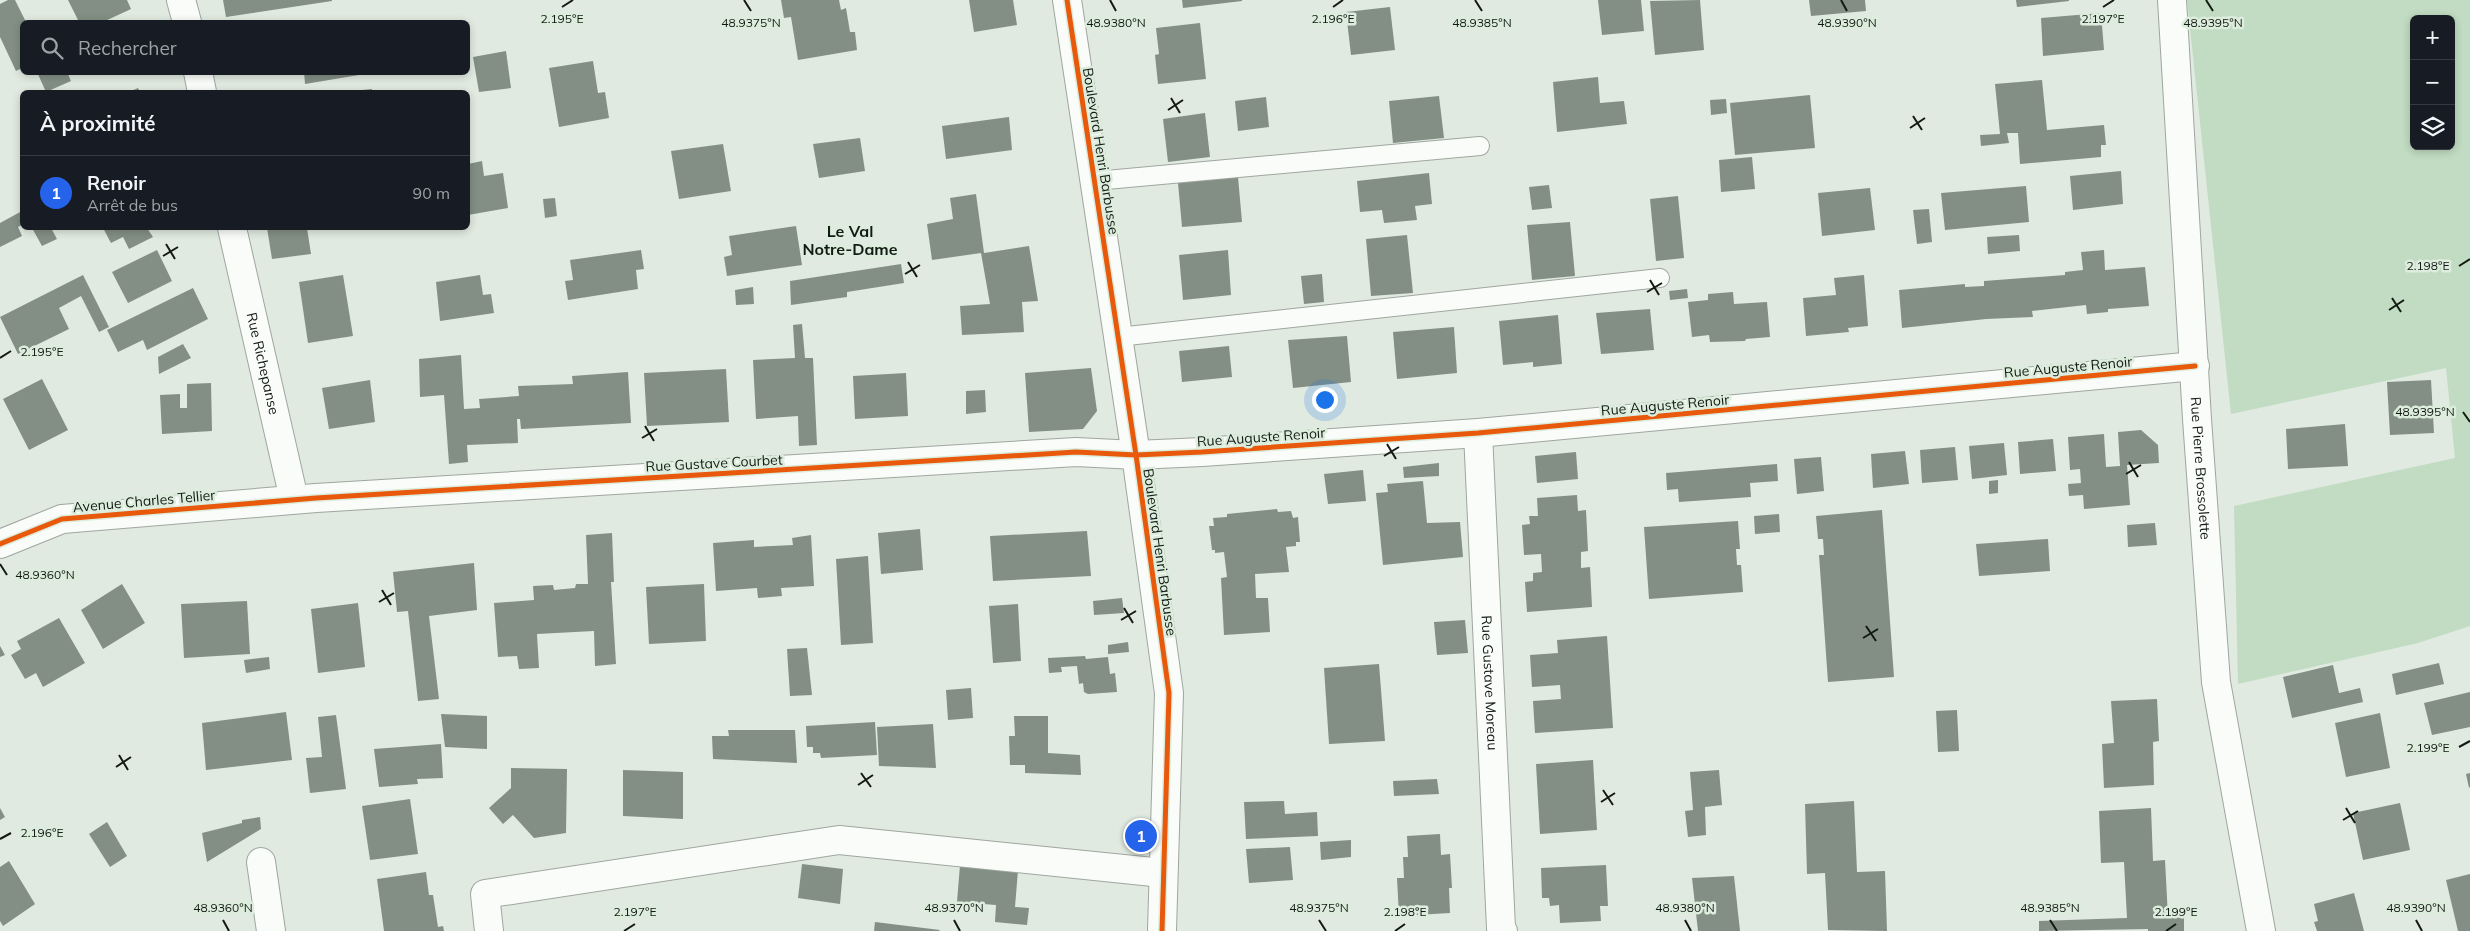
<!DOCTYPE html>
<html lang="fr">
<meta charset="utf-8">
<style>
body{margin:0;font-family:Mulish,sans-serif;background:#242831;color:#f1f3f6}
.controls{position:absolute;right:15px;top:15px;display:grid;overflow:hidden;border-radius:8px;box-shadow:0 2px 8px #0003}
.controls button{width:45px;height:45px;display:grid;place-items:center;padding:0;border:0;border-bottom:1px solid #363941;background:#171b24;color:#f1f3f6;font:25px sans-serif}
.you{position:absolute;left:1324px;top:399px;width:18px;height:18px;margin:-12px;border:4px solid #fff;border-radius:50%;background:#1a73e8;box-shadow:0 0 0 8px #1a73e833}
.badge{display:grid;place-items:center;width:32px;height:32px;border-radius:50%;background:#2563eb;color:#fff;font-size:16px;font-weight:700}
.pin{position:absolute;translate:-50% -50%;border:2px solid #fff;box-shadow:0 1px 5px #0006}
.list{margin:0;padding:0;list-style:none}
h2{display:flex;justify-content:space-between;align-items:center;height:65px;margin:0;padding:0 20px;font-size:21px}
h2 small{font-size:16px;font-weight:400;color:#9ea1a6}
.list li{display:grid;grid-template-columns:32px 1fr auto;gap:15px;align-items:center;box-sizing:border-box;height:75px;padding:0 20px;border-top:1px solid #363941}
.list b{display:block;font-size:19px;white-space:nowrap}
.list p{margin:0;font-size:16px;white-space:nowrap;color:#9ea1a6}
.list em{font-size:16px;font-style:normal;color:#9ea1a6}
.icon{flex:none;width:28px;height:28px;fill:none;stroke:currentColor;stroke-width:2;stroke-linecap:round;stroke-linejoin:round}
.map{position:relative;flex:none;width:2470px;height:931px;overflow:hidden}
.search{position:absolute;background:#171b24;box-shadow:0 2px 8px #0003;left:20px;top:20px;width:450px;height:55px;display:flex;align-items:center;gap:12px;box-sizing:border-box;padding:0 18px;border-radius:8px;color:#9ea1a6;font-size:19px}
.panel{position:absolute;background:#171b24;box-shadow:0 2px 8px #0003;left:20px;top:90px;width:450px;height:140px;border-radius:8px}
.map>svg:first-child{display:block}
</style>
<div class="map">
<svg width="2470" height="931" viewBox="0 0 2470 931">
<rect width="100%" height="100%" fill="#e0eae0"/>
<path fill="#c1dcc2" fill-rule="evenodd" d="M2187 0H2470V626L2418 643 2238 684 2234 506 2455 458 2446 368 2231 414ZM2414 19H2451V146H2414Z"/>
<g fill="#838f84">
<polygon points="8,0 15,0 26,22 22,22 22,68 16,71 0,37 0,4"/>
<polygon points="68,0 127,0 131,9 103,22 79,22"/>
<polygon points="223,0 332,0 332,1 226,17"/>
<polygon points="781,0 839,0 841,10 846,8 850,32 855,32 857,50 798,60 791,17 784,18"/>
<polygon points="969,0 1013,0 1017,25 974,32"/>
<polygon points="1182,0 1242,0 1242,1 1183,8"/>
<polygon points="1598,0 1641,0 1644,31 1602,35"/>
<polygon points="1700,0 1704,50 1655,55 1650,1"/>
<polygon points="1809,0 1865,0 1866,11 1811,16"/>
<polygon points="2016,0 2069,0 2069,1 2017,7"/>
<polygon points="1390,7 1395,50 1351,55 1346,12"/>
<polygon points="2101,13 2104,50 2043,56 2041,18"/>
<polygon points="1200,23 1206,79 1158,84 1155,55 1159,54 1156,28"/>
<polygon points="506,51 511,88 479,92 473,57"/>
<polygon points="593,61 598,93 605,92 609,118 559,127 549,68"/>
<polygon points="37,72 67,72 71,81 46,92"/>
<polygon points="304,72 359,72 359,75 305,84"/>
<polygon points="1598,77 1600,103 1624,101 1627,124 1557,132 1553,82"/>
<polygon points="2042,80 2047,130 2104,125 2106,145 2101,145 2101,157 2020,164 2018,133 2007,133 2009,143 1981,146 1980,135 2000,134 1995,84"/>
<polygon points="138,88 140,92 129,92"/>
<polygon points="372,89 372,92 352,92 352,91"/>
<polygon points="1810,95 1815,148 1735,155 1730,103"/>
<polygon points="1439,96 1444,138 1393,143 1389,101"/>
<polygon points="1266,97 1269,127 1238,131 1235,101"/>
<polygon points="1726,99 1727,113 1711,115 1710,100"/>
<polygon points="1205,113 1210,157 1168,162 1163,119"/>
<polygon points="1009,117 1012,150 946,159 942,126"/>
<polygon points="860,138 865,171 819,178 813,144"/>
<polygon points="723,144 731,191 679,199 671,151"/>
<polygon points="1752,157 1755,189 1721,192 1719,160"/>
<polygon points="482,161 484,176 503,173 508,208 468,215 468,164"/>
<polygon points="2121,171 2123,204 2073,210 2070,176"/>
<polygon points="1429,173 1432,204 1415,206 1417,220 1384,223 1382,210 1360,212 1357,181"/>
<polygon points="1238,177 1242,222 1182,227 1178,183"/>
<polygon points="1549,185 1552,208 1532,210 1529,187"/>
<polygon points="2026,186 2029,222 1945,230 1941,193"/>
<polygon points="1870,188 1875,230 1822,236 1818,193"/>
<polygon points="976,194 984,253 1029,246 1038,301 1022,302 1024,332 962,335 960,306 990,304 981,253 932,260 927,224 953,219 950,198"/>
<polygon points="1678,196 1684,258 1656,261 1650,199"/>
<polygon points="555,198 557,216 545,218 543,199"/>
<polygon points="1929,209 1932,242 1917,244 1913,210"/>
<polygon points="22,211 22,225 18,227 22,236 0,247 0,223"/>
<polygon points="1570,222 1575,276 1532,280 1527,225"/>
<polygon points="796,226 802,265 727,276 724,257 732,255 729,236"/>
<polygon points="32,228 51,228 57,239 42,246"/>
<polygon points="103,228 147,228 153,237 129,249 123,237 111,243"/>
<polygon points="267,228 307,228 311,254 272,259"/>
<polygon points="1407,235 1413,293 1371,296 1366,239"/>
<polygon points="2019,235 2020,251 1988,254 1987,237"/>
<polygon points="157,250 172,281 128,303 112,272"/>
<polygon points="641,250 644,269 636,270 638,289 568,300 565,281 573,280 570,260"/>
<polygon points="1228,250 1231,295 1183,300 1179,255"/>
<polygon points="2104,250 2105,270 2145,267 2149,306 2108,309 2108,312 2087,314 2086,305 2032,311 2033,317 1986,319 1902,328 1899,290 1965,284 1965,287 1984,286 1984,281 2065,275 2065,272 2083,270 2081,252"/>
<polygon points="901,264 904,283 847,292 847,297 791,305 790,281"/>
<polygon points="1322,274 1324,302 1304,304 1301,276"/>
<polygon points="83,275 109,327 99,332 81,296 59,308 69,329 18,354 0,317"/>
<polygon points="343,275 353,336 308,343 299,282"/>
<polygon points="480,275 483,295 491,294 494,313 440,321 436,282"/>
<polygon points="1864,275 1868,326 1848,328 1849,332 1806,336 1803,298 1836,295 1834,278"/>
<polygon points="753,287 754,304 736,305 735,290"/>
<polygon points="193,288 208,319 147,350 143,340 118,352 107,330"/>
<polygon points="1687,289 1688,298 1670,300 1669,291"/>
<polygon points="1733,292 1734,304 1767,302 1770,337 1746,339 1745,341 1710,342 1709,335 1692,337 1688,302 1708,300 1708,294"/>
<polygon points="1650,309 1654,350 1601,354 1596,313"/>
<polygon points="1558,315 1562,364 1533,367 1533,362 1503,365 1499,321"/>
<polygon points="802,324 805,358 813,358 817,445 799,446 798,416 756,419 753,360 795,358 793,325"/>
<polygon points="1454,327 1457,373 1397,379 1393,332"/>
<polygon points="1347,336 1351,382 1293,388 1288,340"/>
<polygon points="183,344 191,358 159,374 158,357"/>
<polygon points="1229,346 1232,377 1182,382 1179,351"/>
<polygon points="461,355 464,409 480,408 479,399 519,396 518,386 573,384 572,376 628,372 631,423 521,429 520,419 517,419 518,443 467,445 468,462 449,464 444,395 420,397 419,359"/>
<polygon points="1091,368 1097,411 1083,429 1029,432 1025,373"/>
<polygon points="726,369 729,422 647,426 644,373"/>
<polygon points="906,373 908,416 855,419 853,376"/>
<polygon points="42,379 68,430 29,450 3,399"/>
<polygon points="370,380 375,422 329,429 322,388"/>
<polygon points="2431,380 2434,433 2390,435 2387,382"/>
<polygon points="211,383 212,431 162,434 160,395 180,394 180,408 187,408 187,384"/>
<polygon points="985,390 986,412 966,414 966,391"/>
<polygon points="2345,424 2348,466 2288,469 2286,429"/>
<polygon points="2141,430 2158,445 2159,463 2127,465 2130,505 2084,509 2083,495 2069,496 2068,484 2081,483 2080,469 2070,470 2068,437 2104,434 2106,467 2120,466 2118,432"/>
<polygon points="2053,439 2056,471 2020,474 2018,442"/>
<polygon points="2004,443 2007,475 1972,479 1969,446"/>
<polygon points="1955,447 1958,480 1922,483 1920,450"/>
<polygon points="1905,451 1909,484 1873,488 1871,454"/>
<polygon points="1576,452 1578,479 1537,483 1535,456"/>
<polygon points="1821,457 1824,491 1797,494 1794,459"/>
<polygon points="1439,463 1439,476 1404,478 1403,467"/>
<polygon points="1777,464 1778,481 1750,483 1751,497 1679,502 1678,489 1667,490 1666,473"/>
<polygon points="1363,470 1366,501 1328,504 1324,474"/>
<polygon points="1998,480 1998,493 1989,494 1989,481"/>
<polygon points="1423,481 1427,523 1460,522 1463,557 1383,565 1376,493 1388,492 1387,484"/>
<polygon points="1577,495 1578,511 1586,510 1588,551 1581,552 1581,568 1590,567 1592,607 1527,612 1525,582 1533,581 1533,573 1542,572 1541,554 1524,555 1522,525 1530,524 1529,516 1538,516 1537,498"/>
<polygon points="1277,509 1278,512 1291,511 1293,518 1298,517 1300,542 1296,542 1296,546 1286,547 1289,572 1255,574 1256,598 1268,598 1270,632 1224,635 1221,578 1227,577 1224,552 1215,553 1215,550 1212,550 1209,526 1214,526 1213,518 1227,517 1227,514"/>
<polygon points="1882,510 1894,677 1828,682 1819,555 1824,555 1823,539 1818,539 1816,516"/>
<polygon points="1779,514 1780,532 1755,534 1754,516"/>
<polygon points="1738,521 1740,549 1736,549 1737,565 1741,565 1743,592 1649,599 1644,527"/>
<polygon points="2155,523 2157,545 2128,547 2127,525"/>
<polygon points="920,529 923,570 881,574 878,533"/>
<polygon points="1087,531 1091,576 993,581 990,536"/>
<polygon points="612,533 614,582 611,582 616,664 595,666 594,631 537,634 539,668 519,669 517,656 498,657 494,603 534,600 533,586 553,585 554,590 575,588 576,584 588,584 586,535"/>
<polygon points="811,535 814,586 781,588 782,596 758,598 757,588 716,591 713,543 754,540 754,547 793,545 792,538"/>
<polygon points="2048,539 2050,571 1979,576 1976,544"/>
<polygon points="868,556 873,643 841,645 836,559"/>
<polygon points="474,563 477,610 429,616 439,699 418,701 408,611 397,612 393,572"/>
<polygon points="122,584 145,623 103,649 81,610"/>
<polygon points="704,584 706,641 649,644 646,587"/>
<polygon points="1122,598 1124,613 1094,615 1093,601"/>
<polygon points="247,601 250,654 184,658 181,604"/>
<polygon points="358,603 365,667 318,673 311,609"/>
<polygon points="1018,604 1021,661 993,663 989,606"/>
<polygon points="59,618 85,663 43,687 36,673 25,679 11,655 21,649 17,641"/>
<polygon points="1465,620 1468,653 1437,655 1434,622"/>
<polygon points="1607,636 1613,728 1535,733 1533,701 1561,699 1560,685 1532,687 1530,655 1558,653 1557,640"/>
<polygon points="1128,642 1129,652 1108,654 1108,645"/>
<polygon points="0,646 5,655 0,657"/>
<polygon points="807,648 812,695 790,696 787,649"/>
<polygon points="1085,656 1086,659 1108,657 1110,674 1115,673 1117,692 1088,694 1084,692 1083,683 1079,684 1077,666 1061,667 1062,672 1049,673 1048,658"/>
<polygon points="269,657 270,669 246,673 244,660"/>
<polygon points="2439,663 2444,684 2396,695 2392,674"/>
<polygon points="1379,664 1385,741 1329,744 1324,668"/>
<polygon points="2333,665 2339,693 2360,688 2363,702 2292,718 2283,677"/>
<polygon points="971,688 973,718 948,720 946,690"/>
<polygon points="2470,692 2470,727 2432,735 2424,703"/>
<polygon points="2157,699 2159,741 2153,742 2154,785 2104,788 2102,744 2114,743 2111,701"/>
<polygon points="1957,710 1959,751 1938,752 1936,711"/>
<polygon points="286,712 292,760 206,770 202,723"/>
<polygon points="2380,713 2390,768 2346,777 2335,723"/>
<polygon points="441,714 487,716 487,749 445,747"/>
<polygon points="336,715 346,789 310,793 306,758 322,757 318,717"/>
<polygon points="1014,716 1048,716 1048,753 1080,755 1081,775 1025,773 1025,765 1010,765 1009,736 1015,736"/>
<polygon points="875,722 877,755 821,758 820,753 813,753 813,747 807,747 806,726"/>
<polygon points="933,724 936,768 879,766 877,727"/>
<polygon points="728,730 795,730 797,763 713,759 712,736 729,736"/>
<polygon points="441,744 443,778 417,779 418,784 379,787 374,749"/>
<polygon points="1593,760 1597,830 1540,834 1536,764"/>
<polygon points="511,768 567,769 566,833 534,838 513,815 503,824 489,808 511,788"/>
<polygon points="623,770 683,772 683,819 623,816"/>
<polygon points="1719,770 1722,805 1705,807 1706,835 1688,837 1685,811 1693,810 1690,772"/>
<polygon points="2470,773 2470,787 2469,788 2466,774"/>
<polygon points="1437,779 1439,794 1394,796 1393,781"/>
<polygon points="410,799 418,854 370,860 362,806"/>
<polygon points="1284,801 1285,814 1317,812 1318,836 1246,839 1244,802"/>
<polygon points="1854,801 1857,872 1885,871 1887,931 1828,930 1825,873 1807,874 1805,804"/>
<polygon points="2400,803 2410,850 2363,860 2353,813"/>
<polygon points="0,808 5,817 0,820"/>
<polygon points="2151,808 2153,861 2165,860 2168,917 2184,916 2184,931 2148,931 2148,929 2039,931 2039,921 2127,918 2124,862 2101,863 2099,811"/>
<polygon points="260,817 261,829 207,862 202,833 242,823 242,820"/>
<polygon points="107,822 127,856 110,867 89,834"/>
<polygon points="1440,834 1441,855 1450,854 1452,888 1449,888 1450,913 1399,916 1397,878 1404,878 1403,857 1408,857 1407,836"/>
<polygon points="1351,840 1351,857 1321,860 1320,842"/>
<polygon points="1290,847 1293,880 1249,883 1246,849"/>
<polygon points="9,861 35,904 3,926 0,921 0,867"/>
<polygon points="802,864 843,869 840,904 798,898"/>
<polygon points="960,865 1018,870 1015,907 1029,908 1027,925 995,922 996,905 957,902"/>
<polygon points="1606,865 1608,906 1600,906 1601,921 1560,923 1559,905 1550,906 1549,898 1542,898 1541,868"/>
<polygon points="426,872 429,895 433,895 438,927 443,926 444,931 384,931 377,879"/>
<polygon points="2470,874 2470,931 2458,931 2446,880"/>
<polygon points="1734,876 1740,931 1698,931 1692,878"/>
<polygon points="2354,893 2364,931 2317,931 2314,922 2318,921 2314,904"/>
<polygon points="875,922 940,930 939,931 874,931"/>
</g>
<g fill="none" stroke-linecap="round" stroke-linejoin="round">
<g stroke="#9fa69f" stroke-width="20">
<g id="service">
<polyline points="1095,181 1480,146"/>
<polyline points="1118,337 1660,278"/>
</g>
</g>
<g stroke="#9fa69f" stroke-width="30">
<g id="minor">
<polyline points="181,0 187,22"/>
<polyline points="1067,0 1136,455 1169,693 1162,931"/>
<path id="s1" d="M2172 0 2197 419 2216 682 2261 931"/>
<polyline points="198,72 202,92"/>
<path id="s2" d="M232 228 294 499"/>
<path id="s3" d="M1478 433 1501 928 1503 931"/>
<polyline points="0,544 62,519 316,498 1076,452 1136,455 1202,452 1478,433 2195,366"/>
<polyline points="261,862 271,931"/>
<polyline points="489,931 485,894 839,840 1163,873"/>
</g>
</g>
<use href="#service" stroke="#fafcfa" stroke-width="18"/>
<use href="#minor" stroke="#fafcfa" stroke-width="28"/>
<g stroke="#ddeddd" stroke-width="8">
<g id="cycleway">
<polyline points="1067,0 1136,455 1169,693 1162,931"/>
<polyline points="0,544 62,519 316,498 1076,452 1136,455 1202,452 1478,433 2195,366"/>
</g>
</g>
<use href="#cycleway" stroke="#e8590c" stroke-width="5"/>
</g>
<path fill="none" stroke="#131913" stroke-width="2" d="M744 0 751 11M1110 0 1116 11M1475 0 1482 11M1841 0 1847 11M2206 0 2213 11M562 7 573 0M1333 7 1343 0M2103 7 2114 0M1171 98 1180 113M1168 110 1183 100M1913 116 1922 130M1910 128 1925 118M166 244 175 259M163 256 178 247M908 262 917 277M2459 266 2470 259M905 274 920 265M1650 280 1659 295M1647 292 1662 283M2392 298 2401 312M2389 310 2404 300M0 358 11 351M2463 412 2470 422M645 426 654 441M642 438 657 429M1387 444 1396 459M1384 456 1399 447M2129 462 2138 477M2126 474 2141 465M0 564 7 575M382 590 391 605M379 602 394 593M1124 608 1133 623M1121 620 1136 611M1866 626 1876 641M1863 638 1878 629M2459 747 2470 741M119 755 128 770M116 767 131 757M861 773 871 787M858 785 873 775M1603 790 1613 805M1601 802 1615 793M2346 808 2355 823M2343 820 2358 811M0 839 11 833M223 920 229 931M954 920 960 931M1319 920 1326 931M1685 920 1691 931M2050 920 2057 931M2416 920 2422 931M624 931 635 924M1395 931 1405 924M2166 931 2176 924"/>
<g text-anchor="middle" stroke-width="5" stroke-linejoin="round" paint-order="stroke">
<g font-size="14" fill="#131913" stroke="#ddeddd">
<text transform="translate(1101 151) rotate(81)" y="5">Boulevard Henri Barbusse</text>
<text dy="5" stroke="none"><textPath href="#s2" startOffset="139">Rue Richepanse</textPath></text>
<text transform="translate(2068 367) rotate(-5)" y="5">Rue Auguste Renoir</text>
<text transform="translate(1665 405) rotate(-5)" y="5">Rue Auguste Renoir</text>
<text transform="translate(1261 437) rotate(-4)" y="5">Rue Auguste Renoir</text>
<text transform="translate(714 463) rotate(-3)" y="5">Rue Gustave Courbet</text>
<text dy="5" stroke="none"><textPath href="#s1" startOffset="469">Rue Pierre Brossolette</textPath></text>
<text transform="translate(144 501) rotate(-5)" y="5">Avenue Charles Tellier</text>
<text transform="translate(1160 552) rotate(82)" y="5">Boulevard Henri Barbusse</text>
<text dy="5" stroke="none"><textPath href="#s3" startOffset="250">Rue Gustave Moreau</textPath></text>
</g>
<g font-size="16" font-weight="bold" fill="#131913" stroke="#ddeddd">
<text x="850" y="237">Le Val<tspan x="850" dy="18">Notre-Dame</tspan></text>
</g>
</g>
<g font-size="12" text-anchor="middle" fill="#131913" stroke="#ddeddd" stroke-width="5" stroke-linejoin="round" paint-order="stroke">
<text x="562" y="23">2.195°E</text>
<text x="1333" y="23">2.196°E</text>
<text x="2103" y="23">2.197°E</text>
<text x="1847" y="27">48.9390°N</text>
<text x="751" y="27">48.9375°N</text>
<text x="1116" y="27">48.9380°N</text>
<text x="1482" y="27">48.9385°N</text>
<text x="2213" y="27">48.9395°N</text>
<text x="2428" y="270">2.198°E</text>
<text x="42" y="356">2.195°E</text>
<text x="2425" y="416">48.9395°N</text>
<text x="45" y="579">48.9360°N</text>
<text x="2428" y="752">2.199°E</text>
<text x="42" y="837">2.196°E</text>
<text x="223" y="912">48.9360°N</text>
<text x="954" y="912">48.9370°N</text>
<text x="1319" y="912">48.9375°N</text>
<text x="1685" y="912">48.9380°N</text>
<text x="2050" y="912">48.9385°N</text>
<text x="2416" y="912">48.9390°N</text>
<text x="635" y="916">2.197°E</text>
<text x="1405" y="916">2.198°E</text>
<text x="2176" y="916">2.199°E</text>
</g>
</svg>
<div class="controls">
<button>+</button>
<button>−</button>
<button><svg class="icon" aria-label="layers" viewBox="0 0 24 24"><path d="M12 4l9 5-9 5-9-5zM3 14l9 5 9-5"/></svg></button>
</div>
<div class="you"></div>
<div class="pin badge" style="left:1141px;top:836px">1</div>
<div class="search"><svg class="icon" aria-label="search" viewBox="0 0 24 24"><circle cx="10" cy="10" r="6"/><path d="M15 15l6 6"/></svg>Rechercher</div>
<section class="panel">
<h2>À proximité<small></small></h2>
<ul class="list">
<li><span class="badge">1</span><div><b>Renoir</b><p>Arrêt de bus</p></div><em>90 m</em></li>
</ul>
</section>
</div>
